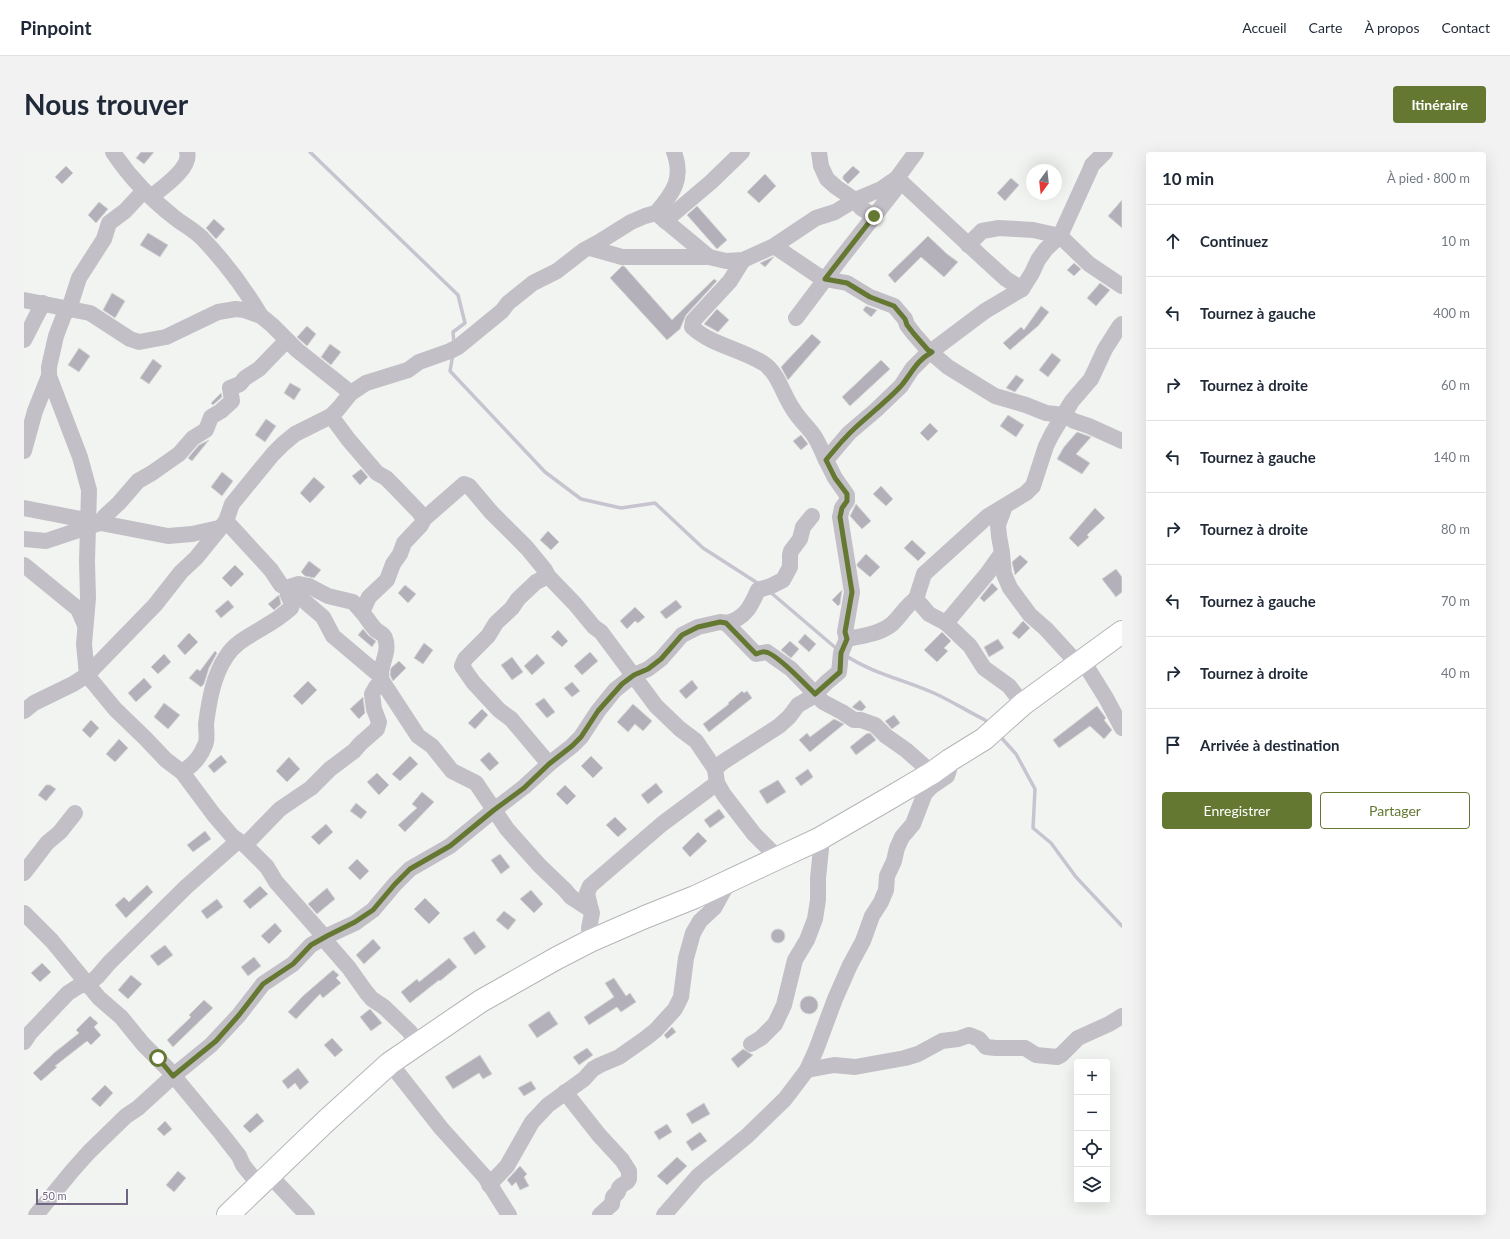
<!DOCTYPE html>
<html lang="fr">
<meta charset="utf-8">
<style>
body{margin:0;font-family:Lato,sans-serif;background:#f2f2f3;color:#1f2937}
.controls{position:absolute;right:12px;bottom:12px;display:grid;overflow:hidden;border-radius:4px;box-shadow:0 4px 16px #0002}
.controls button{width:36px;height:36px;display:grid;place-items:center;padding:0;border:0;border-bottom:1px solid #e0e1e3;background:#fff;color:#1f2937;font:20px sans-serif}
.compass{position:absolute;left:1002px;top:12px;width:36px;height:36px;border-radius:50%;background:#fff;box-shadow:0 4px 16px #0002;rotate:195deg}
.scale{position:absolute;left:12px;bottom:10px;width:92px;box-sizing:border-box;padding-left:4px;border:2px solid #706580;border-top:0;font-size:11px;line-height:14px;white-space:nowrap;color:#706580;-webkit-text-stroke:3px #fff;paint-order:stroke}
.stop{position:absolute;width:12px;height:12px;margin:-9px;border:3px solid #647832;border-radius:50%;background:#fff}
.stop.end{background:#647832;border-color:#fff;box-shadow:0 1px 4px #0008}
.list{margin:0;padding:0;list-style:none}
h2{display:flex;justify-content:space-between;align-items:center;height:52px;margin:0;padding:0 16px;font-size:17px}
h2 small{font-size:13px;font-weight:400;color:#747a83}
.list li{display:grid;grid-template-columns:26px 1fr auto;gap:12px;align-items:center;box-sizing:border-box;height:72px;padding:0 16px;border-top:1px solid #e0e1e3}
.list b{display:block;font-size:15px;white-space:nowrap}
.list em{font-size:13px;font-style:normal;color:#747a83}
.actions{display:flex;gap:8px;padding:12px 16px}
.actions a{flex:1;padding:9px 0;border:1px solid #647832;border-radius:4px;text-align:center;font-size:14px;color:#647832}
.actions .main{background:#647832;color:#fff}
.icon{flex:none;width:22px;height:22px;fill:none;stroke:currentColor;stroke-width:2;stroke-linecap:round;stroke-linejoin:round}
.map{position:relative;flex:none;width:1098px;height:1063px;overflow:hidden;border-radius:4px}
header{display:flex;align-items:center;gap:24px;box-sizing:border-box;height:56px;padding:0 20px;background:#fff;border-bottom:1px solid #e0e1e3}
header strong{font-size:19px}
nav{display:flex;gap:22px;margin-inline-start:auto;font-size:14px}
.intro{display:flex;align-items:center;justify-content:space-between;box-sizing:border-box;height:96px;padding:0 24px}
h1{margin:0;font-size:28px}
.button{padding:10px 18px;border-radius:4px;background:#647832;color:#fff;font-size:14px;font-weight:700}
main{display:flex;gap:24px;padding:0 24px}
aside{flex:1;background:#fff;border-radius:4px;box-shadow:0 4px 16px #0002}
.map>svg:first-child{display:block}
</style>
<header>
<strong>Pinpoint</strong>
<nav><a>Accueil</a><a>Carte</a><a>À propos</a><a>Contact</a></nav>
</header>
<div class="intro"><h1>Nous trouver</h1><a class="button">Itinéraire</a></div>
<main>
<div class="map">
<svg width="1098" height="1063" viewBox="0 0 1098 1063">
<rect width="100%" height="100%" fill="#f1f4f1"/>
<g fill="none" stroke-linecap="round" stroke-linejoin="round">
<g stroke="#c7c4d0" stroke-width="3.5">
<polyline points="286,0 434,143 441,171 429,180 430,192"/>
<polyline points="429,202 426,219 521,320 557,347 597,356 631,351 679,396 735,432"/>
<polyline points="745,439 813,497"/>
<path d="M821 503C849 522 882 528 912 542 929 550 945 560 961 568L965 572"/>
<polyline points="974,582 992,602 1011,637 1009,676 1027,691 1052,725 1098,774"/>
</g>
</g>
<g fill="#b3b0ba" stroke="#d3d5d3">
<polygon points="117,0 130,0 120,12 112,6"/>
<polygon points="42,14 49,21 38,32 31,25"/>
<polygon points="829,14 836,20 824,32 819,27 819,24"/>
<polygon points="741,22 752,34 735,51 723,40"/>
<polygon points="987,26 995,33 981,49 973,41"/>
<polygon points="1098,48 1098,76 1084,64"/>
<polygon points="75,50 84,57 72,71 64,63"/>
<polygon points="673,54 703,88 693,97 663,63"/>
<polygon points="190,67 201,77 192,87 182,76"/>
<polygon points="124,81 144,93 136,105 116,93"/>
<polygon points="904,84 923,102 934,110 920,125 897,105 871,131 864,123"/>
<polygon points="749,105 750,105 741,115 736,111"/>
<polygon points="1050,111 1057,117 1050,124 1043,118"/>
<polygon points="598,114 600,114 648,168 690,127 693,129 662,163 656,177 643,188 586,126"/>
<polygon points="1076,131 1086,138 1072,154 1063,146"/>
<polygon points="88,141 101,149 91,166 79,158"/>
<polygon points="842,154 853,158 847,165 839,158"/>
<polygon points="1017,154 1025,160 1014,174 986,198 979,191 997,175 1000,178"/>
<polygon points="693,157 705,168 694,180 680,172"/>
<polygon points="283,174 292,182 283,194 273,185"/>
<polygon points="788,182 797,190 764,228 757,215"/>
<polygon points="306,192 317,200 307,213 297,205"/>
<polygon points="55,196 66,204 55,220 44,213"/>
<polygon points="1028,201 1037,208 1024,225 1015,218"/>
<polygon points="129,207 138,214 125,232 116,226"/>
<polygon points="857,208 866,217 826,254 818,245"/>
<polygon points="992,223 1000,228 991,240 982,236"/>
<polygon points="266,231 277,237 270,248 260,241"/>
<polygon points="197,241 198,245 189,253 187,251"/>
<polygon points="984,263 1000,273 992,285 976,274"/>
<polygon points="242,267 252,274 241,290 231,283"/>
<polygon points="906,271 914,279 904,289 896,281"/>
<polygon points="1053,280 1067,285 1052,302 1066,311 1058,322 1033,307 1040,295"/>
<polygon points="777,283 784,292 777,298 769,289"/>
<polygon points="185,288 168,309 164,306 175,293"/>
<polygon points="337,317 344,325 336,333 328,324"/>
<polygon points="198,320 209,329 198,344 187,335"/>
<polygon points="290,325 301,335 286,351 276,341"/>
<polygon points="857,334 869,347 862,354 849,342"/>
<polygon points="832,352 847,369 838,377 826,364"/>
<polygon points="1071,356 1081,366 1063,383 1065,385 1054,395 1045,386"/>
<polygon points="524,379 535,390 527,398 516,388"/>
<polygon points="888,388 902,401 894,409 880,396"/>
<polygon points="842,402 856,415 846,425 833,414 833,412"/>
<polygon points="996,403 1004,410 991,423 988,410"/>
<polygon points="285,409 297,418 290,426 281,424 277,420"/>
<polygon points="211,413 220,422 207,435 198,426"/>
<polygon points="1092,417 1098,425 1098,440 1092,445 1078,427"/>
<polygon points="968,431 974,437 960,450 956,446"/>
<polygon points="381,433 392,442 384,451 374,441"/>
<polygon points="818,438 816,452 814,454 808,448"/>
<polygon points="255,443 257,452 250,458 244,452"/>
<polygon points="204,448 210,455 197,466 191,459"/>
<polygon points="652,448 658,455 642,467 636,460"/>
<polygon points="611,455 621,465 614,471 611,469 603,477 596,469"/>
<polygon points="999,469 1006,476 995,487 988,481"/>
<polygon points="339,477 345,484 352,489 348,495 334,483"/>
<polygon points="534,478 544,489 538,495 527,485"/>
<polygon points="918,480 927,489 920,496 924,499 913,510 900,498"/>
<polygon points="165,481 174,490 161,503 153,494"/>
<polygon points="781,482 792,492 785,500 774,490"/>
<polygon points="974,487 980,496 965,505 960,495"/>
<polygon points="766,489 775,497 767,506 757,498"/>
<polygon points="400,491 409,498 399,512 390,506"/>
<polygon points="191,499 193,501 185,516 180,532 177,535 165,526 173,517 176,519"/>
<polygon points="566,500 574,509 558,523 550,514"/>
<polygon points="140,502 147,510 134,522 127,515"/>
<polygon points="513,502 521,511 508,523 500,514"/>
<polygon points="488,505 499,520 488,528 477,513"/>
<polygon points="375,509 382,516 369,529 366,523 367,516"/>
<polygon points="120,526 128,535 112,550 104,541"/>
<polygon points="668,528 674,536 662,547 655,539"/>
<polygon points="284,529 293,538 278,553 269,544"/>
<polygon points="548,530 556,539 548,545 540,536"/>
<polygon points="718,539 720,541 723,539 728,546 685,580 679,572 705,552 704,551"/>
<polygon points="339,545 341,561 335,567 326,557"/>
<polygon points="520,546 531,560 523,566 511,552"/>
<polygon points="836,548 842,555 838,559 833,558 828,555"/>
<polygon points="140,551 156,563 144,577 130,565"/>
<polygon points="609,552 628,569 619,579 611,572 604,580 593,570"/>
<polygon points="1073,554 1082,566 1080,568 1088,578 1080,587 1066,574 1035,596 1029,588"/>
<polygon points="458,557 464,563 451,577 444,571"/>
<polygon points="870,563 876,571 868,577 861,569"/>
<polygon points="810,567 820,572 786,600 775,588 783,581 786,585"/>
<polygon points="67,568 75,576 66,586 58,578"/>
<polygon points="846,581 852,588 832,603 826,595 842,582"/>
<polygon points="95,587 104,596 91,610 82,602"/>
<polygon points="465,600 475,611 466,619 456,608"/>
<polygon points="197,603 203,610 190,621 184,614"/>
<polygon points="386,604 394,612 376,629 368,622"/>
<polygon points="567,604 579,616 569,626 557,614"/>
<polygon points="265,605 276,617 263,630 252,619"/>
<polygon points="784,617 789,625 777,634 771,626"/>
<polygon points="353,621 365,633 355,643 343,630"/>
<polygon points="754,628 762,640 743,652 735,639"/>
<polygon points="632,631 639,640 624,652 617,643"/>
<polygon points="22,633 26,633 32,637 22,649 14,643"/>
<polygon points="541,633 552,644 543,653 532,642"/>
<polygon points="398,640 410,650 381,680 374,673 393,656 388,652"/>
<polygon points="332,651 343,660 337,667 326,659"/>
<polygon points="695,657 701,665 686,676 680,668"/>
<polygon points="591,665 603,677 594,685 582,673"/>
<polygon points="302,672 309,680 295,693 287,685"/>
<polygon points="181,679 187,687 169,700 163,693"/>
<polygon points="674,680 683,689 666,705 658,696"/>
<polygon points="476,702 486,715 477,722 467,708"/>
<polygon points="333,707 345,719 336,728 324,716"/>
<polygon points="123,733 129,740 102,766 91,753 100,745 105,750"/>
<polygon points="236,734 244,742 226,757 219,749"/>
<polygon points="303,736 311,747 293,762 284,752"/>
<polygon points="507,738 519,752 510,761 496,747"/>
<polygon points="401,746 416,761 405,772 390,757"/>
<polygon points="193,747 199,755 183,767 177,759"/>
<polygon points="480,759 492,768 484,778 472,768"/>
<polygon points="251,771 258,779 245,792 237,784"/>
<circle cx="754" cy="784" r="7"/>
<polygon points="450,779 462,795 451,803 439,786"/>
<polygon points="349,787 357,796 340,812 332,803"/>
<polygon points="141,793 149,803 134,814 126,804"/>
<polygon points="230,805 237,814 224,824 217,815"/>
<polygon points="425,806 433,815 416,829 415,828 386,851 377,840 393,827 395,830"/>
<polygon points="18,811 27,820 16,830 7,821"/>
<polygon points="309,818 315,823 312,826 317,831 299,846 296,842 272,867 264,860 279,844"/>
<polygon points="107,823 118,832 104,847 94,838"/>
<polygon points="590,826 602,844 606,841 612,850 597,860 593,855 565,873 560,865 590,845 581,831"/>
<circle cx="785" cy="853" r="9"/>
<polygon points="180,848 189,856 149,895 143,888 167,865 165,863"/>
<polygon points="346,857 358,871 347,879 336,865"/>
<polygon points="525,859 534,872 513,886 504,873"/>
<polygon points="66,864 74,871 70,875 77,883 67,893 63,889 31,914 33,915 17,929 9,921 30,901 55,881 52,878"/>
<polygon points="648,875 652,880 643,887 640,883"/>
<polygon points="308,886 319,898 311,905 300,893"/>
<polygon points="563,896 569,903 555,913 549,905"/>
<polygon points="719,897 729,903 714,916 707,907"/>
<polygon points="456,903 468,922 459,927 455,921 429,937 421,925"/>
<polygon points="274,916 285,930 276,938 271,931 264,937 258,929"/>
<polygon points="507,929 512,937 500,944 494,936"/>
<polygon points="81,933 89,941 76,955 67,947"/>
<polygon points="680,951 686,962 668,972 662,962"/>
<polygon points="233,961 240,969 226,981 219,974"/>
<polygon points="141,969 148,977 140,984 133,977"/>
<polygon points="643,972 648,980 635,988 630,980"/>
<polygon points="676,980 683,989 668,999 662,990"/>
<polygon points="653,1005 663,1014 643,1033 633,1024"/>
<polygon points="496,1014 503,1022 500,1025 505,1034 496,1038 492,1030 488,1034 483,1028"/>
<polygon points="154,1019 162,1026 150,1040 142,1033"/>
</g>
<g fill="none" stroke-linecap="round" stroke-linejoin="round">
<g stroke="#b6b4ba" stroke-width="24">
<polyline id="highway" points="204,1063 302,969 366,911 457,849 533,806 566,789 621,765 671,745 754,706 795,687 864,647 908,621 926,608 960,587 999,552 1098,480"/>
</g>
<g stroke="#c2bfc6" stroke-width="16">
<path d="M89 0C106 26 127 47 151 66 160 73 170 78 178 86 200 109 221 137 237 164"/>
<path d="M650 0C660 27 649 41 632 61L685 105 702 109 719 108 750 94 792 66 811 60 831 48 857 37 873 26 892 0"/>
<polyline points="795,0 797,14 803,27 812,35 831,48 837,56 850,64"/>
<polyline points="873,26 961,108 982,127 998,137"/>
<polyline points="122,41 115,44 101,59 85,71 80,87 55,126 45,157 40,163 32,184 25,215 25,224 56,305 65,338 63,410 64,446 60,492 63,523 91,557 121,586 142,608 158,620 190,663 208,684 221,693 243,715 252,730 297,781 299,786 325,816 342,840 348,847 360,855 386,880 392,894"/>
<path d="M127 45C138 36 168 16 163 0"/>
<polyline points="641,69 687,30 718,0"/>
<polyline points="944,93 958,79 975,76 1009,78 1036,84 1065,112 1098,134"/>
<polyline points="750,94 793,123 801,127 823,131 846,145 870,154 881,167 883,173 890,182 904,198 924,215 971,244 1002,253 1022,261 1040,263 1050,269 1065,274 1098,289"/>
<polyline points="566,96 598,105 685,105"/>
<path d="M719 108 706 129 669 169 668 175C687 193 717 197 739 211 754 220 759 243 769 257 774 266 782 273 788 281 794 288 798 300 802 308"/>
<polyline points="0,148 66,161 106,187 115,190 142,185 194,160 212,157 220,158 237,164 248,173 273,198 327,241"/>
<polyline points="772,166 818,105 877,30"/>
<polyline points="0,188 19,151"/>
<polyline points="307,264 324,287 353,321 362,326 371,335 395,360 400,367"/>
<polyline points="0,299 11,259 25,224"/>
<polyline points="0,356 144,384 168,382 195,376"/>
<polyline points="202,369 247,418 257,433 279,448 299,465 309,484 355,523"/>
<polyline points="0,387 22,389 76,371 81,364 95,351 114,329 128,321 155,302 169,286 182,278 187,265 197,259 208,249 206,236 216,232 221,226 235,217 263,188"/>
<polyline points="978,401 980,422 986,436 1006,463 1022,477 1054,512"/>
<polyline points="0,413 54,457 61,473"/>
<polyline points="524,424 512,430 494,447 488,456 472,471 464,484 441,507 438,514 449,530 475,558 487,567 525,612"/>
<polyline points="262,436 275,432 285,434 304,444 329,450 338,460"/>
<path d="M702 471C721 467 727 454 734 438L747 434 759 428 766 415V403L767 399 776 387 779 375 788 364"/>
<polyline points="922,471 963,422 978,401 975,384 974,373 981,354"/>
<polyline points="823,487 821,480 828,440 816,365 818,356 823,349 823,343 811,326 802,308 825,281 852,258 877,234 888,217 901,204 961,159 998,137 1008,121 1014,108 1022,97 1036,84 1066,18 1068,13 1081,0"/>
<polyline points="1059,509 1082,546 1098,576"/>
<polyline points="999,552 985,534 960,516 946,494 922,471 905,462 892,447 900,422 964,364 1002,341 1009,334 1022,294 1028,282 1048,249 1067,227 1081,197 1095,175 1098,172"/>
<polyline points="0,559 10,551 49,532 63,523 131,453 157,420 172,406 202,369 208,352 249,302 259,292 271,282 307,264 314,257 327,241 342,231 384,218 395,210 426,199 434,195 478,159 484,151 509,131 533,119 560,98 575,90 607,70 621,64 632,61"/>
<path d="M691 617 699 610 755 574 765 565 774 553 788 545 803 530 815 520 817 501 823 487C838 484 856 482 868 472 877 464 882 453 892 447"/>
<path d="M158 620C168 614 177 604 181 593 184 588 182 578 182 572 185 550 189 524 202 505 211 490 226 484 240 475 249 470 259 463 267 456L268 452 264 443 266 439"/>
<polyline points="221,693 256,657 287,636 306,617 330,599 336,592 353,577 355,570 350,557 348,542 352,535 358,529"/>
<polyline points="0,721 23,691 36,680 51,661"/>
<polyline points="567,758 563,741 566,734 638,672 693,631"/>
<polyline points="0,761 28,789 75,846 97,865 119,892 144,917 197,981 215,1004 219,1013 235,1033"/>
<path d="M566 789 565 776 568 761 567 758 547 745 541 738 515 713 483 677 452 631 428 619 408 594 394 584 358 529C353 515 367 502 361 486 360 482 356 481 352 478 347 473 343 466 338 460L345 445 363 428 369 412 376 402 380 391 397 373 400 367 440 332 445 334 467 360 503 396 521 418 524 424 551 452 570 475 577 480 632 554 656 577 672 589 691 617 693 631 700 643 730 682 754 706"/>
<polyline points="0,890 6,881 44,841 55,834 64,832 73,825 85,811 162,735 214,689"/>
<polyline points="727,892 737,886 751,872 760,853 771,808 783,788 791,767 794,748 794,726 797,697 795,687"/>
<polyline points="366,911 417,976 461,1025 485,1063"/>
<polyline points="783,918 810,913 831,915 881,906 894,902 918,889 934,887 945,883 955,887 962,895 972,896 1001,896 1012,903 1033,905 1037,903 1054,886 1085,872 1098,864"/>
<polyline points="541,940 575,983 598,1008 605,1019 605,1027 603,1030 598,1033 595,1036 594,1040 589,1045 588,1052 576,1063"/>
<polyline points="244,1024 254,1032 283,1063"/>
<polyline points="465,1033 483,1014 508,970 524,953 560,927 569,917 576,913 595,905 622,886 632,878 651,857 657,845 662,806 669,781 676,769 690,756 705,729"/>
<polyline points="12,1063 48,1019 65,1000 102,964 114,956 149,924 187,893 215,863 239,832 269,812 287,793 303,784 331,771 349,758 371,732 386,717 426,694 470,658 500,635 525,612 548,594 557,585 574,559 591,538 610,523 624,517 637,507 658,483 674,475 696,470 702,471 732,502 743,500 767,517 799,550 818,560 830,568 837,568 851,573 862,584 882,598 908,621"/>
<polyline points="640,1063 674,1024 723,984 761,947 783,918 792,898 811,847 826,813 839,789 848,764 857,750 862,738 863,724 870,709 873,696 878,685 889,672 901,641 907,635 923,624 925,618"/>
</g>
<use href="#highway" stroke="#fff" stroke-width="22"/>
</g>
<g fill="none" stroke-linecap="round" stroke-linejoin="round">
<path stroke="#647832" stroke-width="5" d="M134 906 149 924 192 889 215 863 239 832 269 812 287 793 303 784 331 770 349 758 371 732 386 717 426 694 470 658 500 636 525 612 548 594 557 585 574 559 598 532 610 523 624 517 637 507 658 483 674 475 696 470 702 471 732 502C735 501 739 499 741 500 751 500 783 534 791 542L816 520 817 501 823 487 821 480 828 440 816 365 818 356 823 349V342L811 326 802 308C811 297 820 286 831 276 846 262 863 249 877 234 888 221 892 209 908 200L904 198 890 182 883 173 881 167 870 154 846 145 823 131 801 127 850 64"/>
</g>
</svg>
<div class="controls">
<button>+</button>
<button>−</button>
<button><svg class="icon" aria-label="locate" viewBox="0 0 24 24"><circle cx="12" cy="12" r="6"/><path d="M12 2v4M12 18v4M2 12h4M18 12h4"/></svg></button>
<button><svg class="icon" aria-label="layers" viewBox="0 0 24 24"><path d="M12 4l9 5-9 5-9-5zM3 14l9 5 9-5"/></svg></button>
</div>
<svg class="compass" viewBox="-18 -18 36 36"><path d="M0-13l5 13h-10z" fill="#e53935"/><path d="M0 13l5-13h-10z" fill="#747a83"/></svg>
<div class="scale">50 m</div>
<div class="stop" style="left:134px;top:906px"></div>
<div class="stop end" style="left:850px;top:64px"></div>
</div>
<aside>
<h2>10 min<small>À pied · 800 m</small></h2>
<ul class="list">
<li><svg class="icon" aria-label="ahead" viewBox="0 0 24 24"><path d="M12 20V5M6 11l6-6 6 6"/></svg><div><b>Continuez</b></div><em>10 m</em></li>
<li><svg class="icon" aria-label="left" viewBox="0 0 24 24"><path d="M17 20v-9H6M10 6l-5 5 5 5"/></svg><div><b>Tournez à gauche</b></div><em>400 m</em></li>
<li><svg class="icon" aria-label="right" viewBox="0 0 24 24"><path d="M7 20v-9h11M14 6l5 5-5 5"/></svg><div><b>Tournez à droite</b></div><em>60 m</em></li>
<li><svg class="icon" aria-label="left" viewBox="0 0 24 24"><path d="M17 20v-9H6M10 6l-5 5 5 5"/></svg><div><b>Tournez à gauche</b></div><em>140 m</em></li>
<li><svg class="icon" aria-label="right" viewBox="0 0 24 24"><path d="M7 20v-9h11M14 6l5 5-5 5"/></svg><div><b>Tournez à droite</b></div><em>80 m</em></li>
<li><svg class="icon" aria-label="left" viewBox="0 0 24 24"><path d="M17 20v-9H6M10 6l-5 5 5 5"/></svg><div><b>Tournez à gauche</b></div><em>70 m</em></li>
<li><svg class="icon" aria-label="right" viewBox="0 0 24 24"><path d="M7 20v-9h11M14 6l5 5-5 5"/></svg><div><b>Tournez à droite</b></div><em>40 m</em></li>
<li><svg class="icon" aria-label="arrive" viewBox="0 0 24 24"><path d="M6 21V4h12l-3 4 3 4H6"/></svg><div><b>Arrivée à destination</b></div></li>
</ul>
<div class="actions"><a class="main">Enregistrer</a><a>Partager</a></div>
</aside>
</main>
